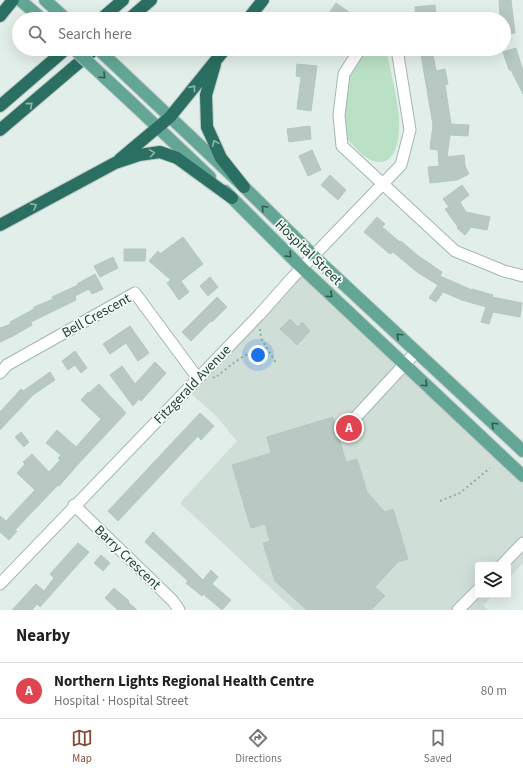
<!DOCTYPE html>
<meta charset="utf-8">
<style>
body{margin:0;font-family:"Source Sans 3",sans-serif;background:#f2f2f2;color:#202124}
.controls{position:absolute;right:12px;bottom:12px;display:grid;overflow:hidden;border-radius:4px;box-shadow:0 4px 16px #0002}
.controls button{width:36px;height:36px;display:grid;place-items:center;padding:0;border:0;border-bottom:1px solid #e0e0e0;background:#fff;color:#202124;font:20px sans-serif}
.you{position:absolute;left:258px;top:355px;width:14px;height:14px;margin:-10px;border:3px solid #fff;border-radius:50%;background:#1a73e8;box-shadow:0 0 0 6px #1a73e833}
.badge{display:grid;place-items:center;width:26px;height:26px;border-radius:50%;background:#834b39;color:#fff;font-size:13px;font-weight:700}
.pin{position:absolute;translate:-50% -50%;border:2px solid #fff;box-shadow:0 1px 4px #0006}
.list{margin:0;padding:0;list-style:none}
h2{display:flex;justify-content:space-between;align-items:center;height:52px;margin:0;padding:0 16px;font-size:17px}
h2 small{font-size:13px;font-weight:400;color:#757577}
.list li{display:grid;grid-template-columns:26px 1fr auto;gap:12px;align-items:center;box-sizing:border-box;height:56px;padding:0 16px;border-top:1px solid #e0e0e0}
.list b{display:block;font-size:15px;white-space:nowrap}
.list p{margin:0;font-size:13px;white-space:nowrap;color:#757577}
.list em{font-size:13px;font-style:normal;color:#757577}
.icon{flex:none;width:22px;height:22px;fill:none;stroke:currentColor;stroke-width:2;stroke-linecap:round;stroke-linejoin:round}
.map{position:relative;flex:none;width:523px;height:610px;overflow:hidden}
.search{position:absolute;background:#fff;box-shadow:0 4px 16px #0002;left:12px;right:12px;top:12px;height:44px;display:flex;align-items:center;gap:10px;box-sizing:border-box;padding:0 14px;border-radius:22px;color:#757577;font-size:15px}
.sheet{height:108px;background:#fff}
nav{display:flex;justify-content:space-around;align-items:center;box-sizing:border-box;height:56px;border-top:1px solid #e0e0e0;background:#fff;font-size:11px;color:#757577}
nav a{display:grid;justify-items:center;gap:2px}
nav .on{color:#834b39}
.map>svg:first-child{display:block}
</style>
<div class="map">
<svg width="523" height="610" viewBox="0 0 523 610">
<rect width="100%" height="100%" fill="#e2eee9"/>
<polygon fill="#d0ded8" points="302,268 523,476 523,563 508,579 508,565 478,565 478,595 493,595 483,605 488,610 294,610 180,503 237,441 215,415 186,389"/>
<path fill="#bae0c5" d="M367 49H386C391 76 403 113 398 139 393 170 371 167 354 146 351 143 346 139 345 134 343 125 345 85 348 77 352 67 361 58 367 49Z"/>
<g fill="#b7c9c2" stroke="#b4c8c0">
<polygon points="499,0 511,0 515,33 504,34 504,19 500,19"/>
<polygon points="336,3 349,12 344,19 325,19"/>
<polygon points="435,5 436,18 416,19 415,7"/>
<polygon points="516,48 523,71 523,94 511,70 509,70 503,52"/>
<polygon points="420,49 432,49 436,71 445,69 448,84 445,85 451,124 469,125 468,136 450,135 447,157 464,155 465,166 469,174 457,180 430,183 428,167 439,166 438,150 430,149 433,125"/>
<polygon points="297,64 317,66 311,111 297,109 301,77 296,76"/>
<polygon points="310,126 311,139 289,142 287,129"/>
<polygon points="312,150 321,170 308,176 299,156"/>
<polygon points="330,175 346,190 338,200 321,185"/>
<polygon points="462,185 469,195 460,202 466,212 490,217 487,230 471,227 465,235 457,228 458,227 445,209 449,207 443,199"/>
<polygon points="377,217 385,224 382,227 400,242 401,241 417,255 442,272 440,276 472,290 472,289 493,295 492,297 522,303 520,317 493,312 489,324 481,322 486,307 462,300 443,292 436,302 429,298 438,285 417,272 393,252 390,254 364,232"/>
<polygon points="183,237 203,264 181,281 189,292 179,300 167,283 171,280 149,261 158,251 160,254"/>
<polygon points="124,249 146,249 145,261 124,261"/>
<polygon points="113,257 118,268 100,277 94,266"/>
<polygon points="95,274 103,289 92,294 89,289 75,296 76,300 31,322 32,325 13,336 0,342 0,328 11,324 10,322 34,309 34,307 53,299 52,297 78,285 77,284"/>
<polygon points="210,277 218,287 208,296 200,286"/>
<polygon points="217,297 227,307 212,322 211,321 191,341 182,332"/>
<polygon points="290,319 298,327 302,322 310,331 297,345 280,329"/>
<polygon points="130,326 149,353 138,361 126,343 110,354 103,344"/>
<polygon points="75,351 87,368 81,373 75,365 68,370 62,361"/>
<polygon points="155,362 166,373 141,401 139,399 133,406 110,375 122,366 135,384"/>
<polygon points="50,372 55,380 33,395 0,430 0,412 21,389 23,391"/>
<polygon points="99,384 126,413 81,461 59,486 58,485 36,508 15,530 17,531 9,540 0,532 0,516 6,521 35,490 17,473 25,464 23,462 32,454 49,472 60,460 58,458 61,455 46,443 57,430 76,447 101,419 81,400 88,392 89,393"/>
<polygon points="200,413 214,426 201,440 198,436 118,521 108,511"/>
<polygon points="333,417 346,462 357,459 367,492 385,512 393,509 408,559 398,562 375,587 385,596 371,610 307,610 275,581 263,543 270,541 265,524 251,528 232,465 271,453 267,437"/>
<polygon points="21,432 29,442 24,447 15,437"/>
<polygon points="153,532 203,580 211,570 218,577 212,584 231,600 222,610 203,594 202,596 186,583 188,581 145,542"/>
<polygon points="78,543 89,552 40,607 37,604 32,610 12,610 36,584 44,591 54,578 50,574"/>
<polygon points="101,555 110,563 103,571 94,563"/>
<polygon points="114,588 129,601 128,602 137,610 118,610 105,598"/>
</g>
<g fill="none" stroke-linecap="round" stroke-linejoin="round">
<g stroke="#a4b6b0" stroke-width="13">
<g id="minor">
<polyline points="360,49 344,74 339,115 342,146 455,251 504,271 523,276"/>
<polyline points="0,373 7,365 135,293 197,377"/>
<polyline points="355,418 416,352"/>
<polyline points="74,505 173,601 179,610"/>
<polyline points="502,565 523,543"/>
<polyline points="0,584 259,315 292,278 401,165 410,130 397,49"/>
<polyline points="458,610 478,590"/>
</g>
</g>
<g stroke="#c1cac7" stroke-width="14">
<g id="major">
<polyline points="20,0 42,19"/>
<polyline points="45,0 66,19"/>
<polyline points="98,49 244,187 322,264 523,451"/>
<polyline points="132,103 210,177"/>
<polyline points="225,191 302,268 523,476"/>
</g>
</g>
<g stroke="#c1cac7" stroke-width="14">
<g id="highway">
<polyline points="0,16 13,0"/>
<polyline points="101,19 123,0"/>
<polyline points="129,19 151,0"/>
<polyline points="248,19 263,0"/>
<polyline points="215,64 206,95 207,127 221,158 244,187"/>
<polyline points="0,106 66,49"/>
<polyline points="0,130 95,49"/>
<polyline points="120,159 170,117 225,49"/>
<polyline points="0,225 115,163 139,155 160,152 177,158 232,198"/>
</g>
</g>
<g stroke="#80b4a4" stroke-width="2" stroke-dasharray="2 3" stroke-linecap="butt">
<polyline points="260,329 261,338 276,363"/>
<path d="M213 377 215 378C230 366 248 349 268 348"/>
<polyline points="440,501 460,493 490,468"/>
</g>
<use href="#minor" stroke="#fff" stroke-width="11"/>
<use href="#major" stroke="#63a696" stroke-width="12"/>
<use href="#highway" stroke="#2a6f62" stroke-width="12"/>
<g stroke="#c1cac7" stroke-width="14" stroke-linecap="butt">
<polyline id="major-bridge" points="74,49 132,103"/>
</g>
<use href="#major-bridge" stroke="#63a696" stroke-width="12"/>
</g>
<defs><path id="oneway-chevron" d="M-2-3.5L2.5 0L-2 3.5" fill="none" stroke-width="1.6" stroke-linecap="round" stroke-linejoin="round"/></defs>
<g stroke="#325a50">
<use href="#oneway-chevron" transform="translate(103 76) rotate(43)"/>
<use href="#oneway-chevron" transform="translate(264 208) rotate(-135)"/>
<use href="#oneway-chevron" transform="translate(289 255) rotate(45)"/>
<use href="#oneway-chevron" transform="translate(330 295) rotate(43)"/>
<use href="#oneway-chevron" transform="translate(399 336) rotate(-137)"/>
<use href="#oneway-chevron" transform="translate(425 384) rotate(43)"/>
<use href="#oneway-chevron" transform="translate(494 425) rotate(-137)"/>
</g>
<g stroke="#8eb4ac">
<use href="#oneway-chevron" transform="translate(193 88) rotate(-51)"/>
<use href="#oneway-chevron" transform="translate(30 105) rotate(-40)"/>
<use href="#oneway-chevron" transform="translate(215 143) rotate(-114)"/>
<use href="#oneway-chevron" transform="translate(152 153) rotate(-8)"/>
<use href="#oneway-chevron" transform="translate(34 206) rotate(-28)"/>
</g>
<g text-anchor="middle" stroke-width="3.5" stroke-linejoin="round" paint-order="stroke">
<g font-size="14" fill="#214038" stroke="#f3faf6">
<text transform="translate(309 252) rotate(44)" y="5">Hospital Street</text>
<text transform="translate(96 315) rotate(-29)" y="5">Bell Crescent</text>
<text transform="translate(192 384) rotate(-46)" y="5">Fitzgerald Avenue</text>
<text transform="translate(128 557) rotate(44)" y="5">Barry Crescent</text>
</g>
</g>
</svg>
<div class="controls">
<button><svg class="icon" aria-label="layers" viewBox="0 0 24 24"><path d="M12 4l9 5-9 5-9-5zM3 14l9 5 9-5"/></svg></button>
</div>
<div class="you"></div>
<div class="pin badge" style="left:349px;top:428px;background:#e0444e">A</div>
<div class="search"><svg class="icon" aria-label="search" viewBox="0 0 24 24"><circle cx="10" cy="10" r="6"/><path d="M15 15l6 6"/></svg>Search here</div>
</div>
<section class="sheet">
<h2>Nearby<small></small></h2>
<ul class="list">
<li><span class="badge" style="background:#e0444e">A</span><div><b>Northern Lights Regional Health Centre</b><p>Hospital · Hospital Street</p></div><em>80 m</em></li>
</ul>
</section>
<nav>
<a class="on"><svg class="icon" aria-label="map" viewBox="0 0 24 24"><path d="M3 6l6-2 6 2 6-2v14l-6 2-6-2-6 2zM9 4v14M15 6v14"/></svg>Map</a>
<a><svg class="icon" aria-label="directions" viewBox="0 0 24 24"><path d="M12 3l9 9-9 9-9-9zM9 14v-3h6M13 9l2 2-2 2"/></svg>Directions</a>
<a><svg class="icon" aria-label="saved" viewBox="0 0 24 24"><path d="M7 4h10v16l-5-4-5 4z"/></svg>Saved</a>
</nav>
